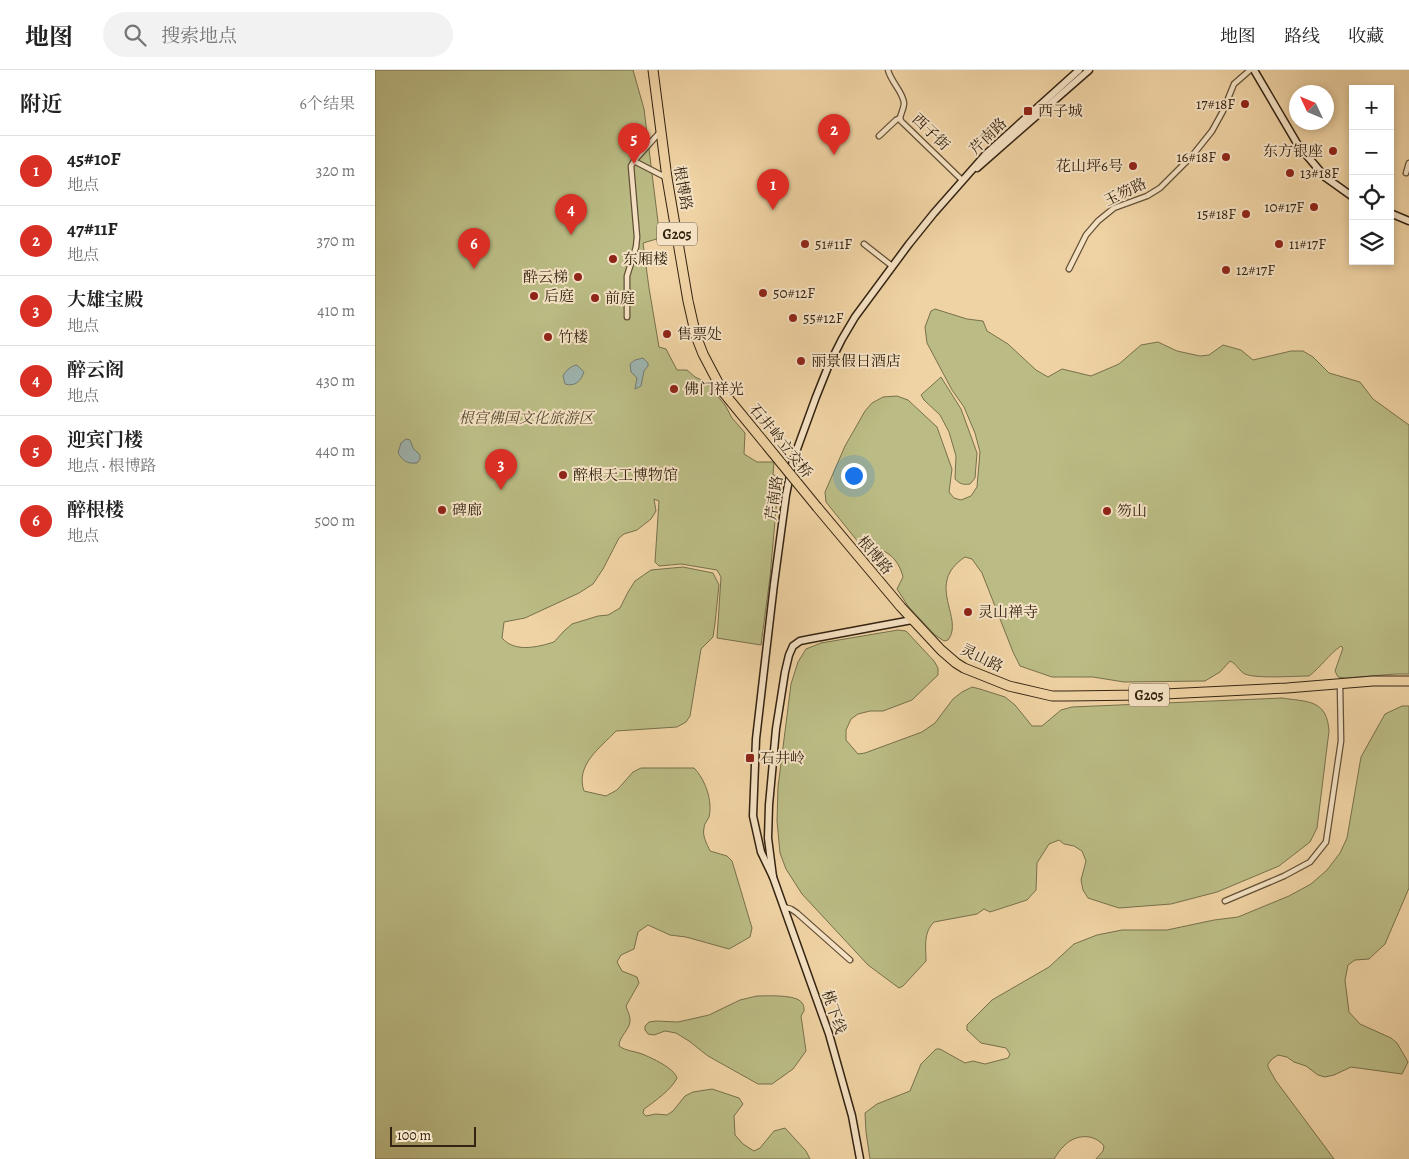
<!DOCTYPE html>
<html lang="zh">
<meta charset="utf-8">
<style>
body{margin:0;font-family:Alegreya,"Noto Serif SC",serif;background:#f2f2f2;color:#222}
.controls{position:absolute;right:15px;top:15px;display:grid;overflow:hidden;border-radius:0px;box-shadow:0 2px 8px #0003}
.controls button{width:45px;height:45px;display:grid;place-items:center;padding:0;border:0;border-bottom:1px solid #e0e0e0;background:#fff;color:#222;font:25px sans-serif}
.compass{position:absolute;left:914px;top:15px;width:45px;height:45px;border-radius:50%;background:#fff;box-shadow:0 2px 8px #0003;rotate:314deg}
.scale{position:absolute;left:15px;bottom:12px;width:86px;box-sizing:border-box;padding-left:5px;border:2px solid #332311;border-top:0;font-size:14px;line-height:18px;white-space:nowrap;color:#332311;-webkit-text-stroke:4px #f5e2c4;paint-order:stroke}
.you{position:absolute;left:478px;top:405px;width:18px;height:18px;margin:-12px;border:4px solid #fff;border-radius:50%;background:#1a73e8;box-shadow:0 0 0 8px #1a73e833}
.badge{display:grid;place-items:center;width:32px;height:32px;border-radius:50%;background:#d93025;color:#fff;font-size:16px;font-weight:700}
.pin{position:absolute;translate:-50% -41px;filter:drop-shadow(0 1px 2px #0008)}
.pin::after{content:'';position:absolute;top:26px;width:18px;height:15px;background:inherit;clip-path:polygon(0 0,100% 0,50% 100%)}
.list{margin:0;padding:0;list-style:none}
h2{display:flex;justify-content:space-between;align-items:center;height:65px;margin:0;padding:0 20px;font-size:21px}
h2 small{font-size:16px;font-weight:400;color:#767676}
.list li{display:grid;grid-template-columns:32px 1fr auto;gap:15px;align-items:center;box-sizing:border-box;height:70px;padding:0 20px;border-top:1px solid #e0e0e0}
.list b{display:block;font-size:19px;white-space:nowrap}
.list p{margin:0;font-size:16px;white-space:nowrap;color:#767676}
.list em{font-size:16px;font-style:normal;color:#767676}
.icon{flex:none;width:28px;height:28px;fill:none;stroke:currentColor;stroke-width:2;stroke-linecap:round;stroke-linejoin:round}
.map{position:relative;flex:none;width:1034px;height:1089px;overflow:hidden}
header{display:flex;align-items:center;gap:30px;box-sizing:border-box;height:70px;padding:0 25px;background:#fff;border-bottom:1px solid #e0e0e0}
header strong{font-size:24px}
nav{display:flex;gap:28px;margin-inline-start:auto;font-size:18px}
.search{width:350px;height:45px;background:#f2f2f2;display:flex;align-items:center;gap:12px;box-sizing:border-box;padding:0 18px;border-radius:28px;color:#767676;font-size:19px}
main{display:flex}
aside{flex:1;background:#fff}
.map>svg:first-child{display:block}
</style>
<header>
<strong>地图</strong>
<div class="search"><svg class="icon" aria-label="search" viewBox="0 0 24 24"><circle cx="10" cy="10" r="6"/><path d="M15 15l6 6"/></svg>搜索地点</div>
<nav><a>地图</a><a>路线</a><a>收藏</a></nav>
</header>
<main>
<aside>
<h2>附近<small>6个结果</small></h2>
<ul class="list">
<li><span class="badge">1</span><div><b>45#10F</b><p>地点</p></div><em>320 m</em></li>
<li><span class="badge">2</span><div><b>47#11F</b><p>地点</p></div><em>370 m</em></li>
<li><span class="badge">3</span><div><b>大雄宝殿</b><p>地点</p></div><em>410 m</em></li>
<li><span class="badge">4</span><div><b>醉云阁</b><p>地点</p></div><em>430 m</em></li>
<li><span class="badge">5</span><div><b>迎宾门楼</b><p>地点 · 根博路</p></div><em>440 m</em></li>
<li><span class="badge">6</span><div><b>醉根楼</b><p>地点</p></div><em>500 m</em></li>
</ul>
</aside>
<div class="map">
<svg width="1034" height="1089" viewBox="0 0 1034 1089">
<rect width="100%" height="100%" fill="#f0d3a4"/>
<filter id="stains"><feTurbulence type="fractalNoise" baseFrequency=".004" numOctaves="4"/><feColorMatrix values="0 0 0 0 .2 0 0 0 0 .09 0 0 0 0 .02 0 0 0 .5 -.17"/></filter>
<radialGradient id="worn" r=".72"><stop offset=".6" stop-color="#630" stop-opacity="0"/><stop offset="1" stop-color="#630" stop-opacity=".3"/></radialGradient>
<g fill="#bbbc85" stroke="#77704b">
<path d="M0 0H258L269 39 285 168 268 173 274 218 284 277 291 279 302 300H312L320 307 331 312 350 335 357 348 370 363 369 384 382 392H399L398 405 404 406 395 507 386 575 342 568 346 507 342 500 306 494 284 496 280 492 284 431 279 429 281 441 276 449 262 460 249 464 244 468 228 499 218 514 204 523 150 548 129 552 127 568C140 583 163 577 179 572L189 561 197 554 223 546 233 545 245 538 253 522 260 511 276 500 308 497 338 503 344 515 340 553 338 567 326 579 315 646 311 652 302 657 241 661C225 678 200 695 209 721L231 726 242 720 258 702 266 698H319C330 709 338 731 334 747 332 751 329 754 329 758 327 766 332 774 335 781L352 786 357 791 377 858 375 867 354 879 311 867 295 865 273 855 263 862 259 879 246 885 242 892 247 901 262 907 264 913 251 936C252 940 255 945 255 949 256 959 244 966 244 976 251 981 259 981 267 984 277 988 299 998 302 1008 297 1019 279 1032 269 1039L268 1043 271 1046 281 1044 292 1045 298 1041 310 1026 318 1022 337 1019 364 1028 368 1034 359 1046 360 1065 368 1074 379 1081 385 1078 399 1061 410 1058 431 1081 435 1089H0Z"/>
<path d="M560 239 592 249 608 251 612 261 633 274 661 300 673 307 687 299 716 306 744 294 766 275 783 272 802 281 825 286 834 285 848 275 866 280 878 290 916 281H928L938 287 954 303 985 312 998 329 1034 355V604H1021L970 608 963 607 960 601 968 578 966 576C954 584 946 597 934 606 920 606 882 609 870 604 864 601 862 594 855 591L845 602 830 611 749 612 718 607H677L645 596 638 582 607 503 597 489 590 487C549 514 590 548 573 570L569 571 560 565 533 536 522 519 528 507C523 487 509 476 488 478L451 432 450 422 470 376 490 341 497 333 508 327 522 326 533 330 562 357 577 399 574 422 579 428 586 430 596 426 602 417 605 382 600 363 589 337 577 320 552 273 550 257 556 241Z"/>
<path d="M566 307 586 339 602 383 600 408 595 414C588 415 585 414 580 409L581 386 574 362 565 345 549 330 546 325Z"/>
<path d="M523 560 531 561 559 591 563 598V605L537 630 508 641H495L483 644 476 649 471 660V670L483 684 490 683 547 662 560 653 578 629 587 622 597 617 605 619 630 627 640 635 657 656H667L686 640 697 637 907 628C932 632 952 629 954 661L942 758 935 772 904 796 842 822 796 834 744 838 713 828 708 820 706 810 711 791 707 781 699 776 689 774 684 770 674 774 662 793 661 820 652 830 615 842 609 839 602 844 559 852C548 863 551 877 551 891L528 916 524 918 493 895 427 824 411 799 405 783 402 751 403 717 416 614 423 592 431 579 446 573Z"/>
<path d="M1027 636H1034V818L1010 874 994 889 980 890 973 895 970 910 974 942 985 954 1016 968 1022 973 1033 992 1027 1004 976 997 959 1005 950 1007 943 1005 931 996 919 992 912 987 903 985 897 989 893 994V997L901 1011 959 1089H721L728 1081 729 1076C719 1063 700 1064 689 1076 685 1079 682 1085 679 1089H495L491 1062 490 1043 502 1034 535 1021 546 994 561 979H565L590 993 598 991 610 994 633 988 635 984 631 978 606 973 592 960V955L617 930 674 897 699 874 722 865 747 860H792L839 850 863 847 914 826 936 814 952 800 965 783 972 768 986 687 1010 644Z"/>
<path d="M382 926C391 926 422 924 427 933 429 935 429 938 429 941L426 946 431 981 418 999 397 1014H383L333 986 314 971 301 963 290 961 279 965 273 964 270 960V956L274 952 281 951 303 952 334 945 365 930Z"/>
</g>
<g fill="#9eb5b1" stroke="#737b71">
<polygon points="268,288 273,293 273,296 269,301 266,316 260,319 262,308 256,302 255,294 260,290"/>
<path d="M202 295 209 302C206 311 200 317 190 314L188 306C191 300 196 296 202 295Z"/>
<path d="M31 369 35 370 38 378 45 385V389L42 393C32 394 28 391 23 383L26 373Z"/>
</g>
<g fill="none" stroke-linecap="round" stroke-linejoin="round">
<g stroke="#624f36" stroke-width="7">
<g id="street">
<path d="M513 0C516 12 528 22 529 33 529 38 526 43 525 48L526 51 587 110"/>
<polyline points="285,62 259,91 292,108"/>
<polyline points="504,66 521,50 525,48"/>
<polyline points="1031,103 1034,93"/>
<polyline points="489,174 517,196"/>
<polyline points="694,199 711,165 723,151 739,138 772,126 785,118 817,86 837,61 848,41 859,14 875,0"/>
<polyline points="252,247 252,206 261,177 262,167 256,96 259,91"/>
<polyline points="850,831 909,806 935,792 951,772 966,671 965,614"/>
<polyline points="409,837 416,839 422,843 475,890"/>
</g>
</g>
<g stroke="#332311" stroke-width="9">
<g id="secondary">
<polyline points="879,0 923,75 950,107 978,127"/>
<polyline points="602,98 714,0"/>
<polyline points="1015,143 1034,151"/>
<polyline points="398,807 386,782 378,746 381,669 399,514 411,425 418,390 441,327 453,297 467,269 480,247 534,174 559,143 611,84 704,0"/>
<polyline points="485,1089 477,1046 454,964 398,807 393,768 394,735 401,659 410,602 414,585 418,576 425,571 435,569 537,550"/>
</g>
</g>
<g stroke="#332311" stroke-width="11">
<g id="highway">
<polyline points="278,0 292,108 313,231 321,266 328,284 348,322"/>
<polyline points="442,437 526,537 566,580 581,593 589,598 634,616 677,626 692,626 769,625 912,618 998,611 1034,611"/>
</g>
</g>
<use href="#street" stroke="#f5e2c4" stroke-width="4.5"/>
<use href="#secondary" stroke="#f5e2c4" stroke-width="6"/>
<use href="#highway" stroke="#f0d3a4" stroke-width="9"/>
<g stroke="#332311" stroke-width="11" stroke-linecap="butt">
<polyline id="highway-bridge" points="348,322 442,437"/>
</g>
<use href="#highway-bridge" stroke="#f0d3a4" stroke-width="9"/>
</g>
<g fill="#8f2418" stroke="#f5e2c4" stroke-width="2">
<circle cx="870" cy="34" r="5"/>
<rect x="648" y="36" width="10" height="10" rx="2.5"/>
<circle cx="958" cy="81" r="5"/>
<circle cx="851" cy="87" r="5"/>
<circle cx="758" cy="96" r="5"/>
<circle cx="915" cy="103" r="5"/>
<circle cx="939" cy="137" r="5"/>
<circle cx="871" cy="144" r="5"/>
<circle cx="430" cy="174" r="5"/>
<circle cx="904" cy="174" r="5"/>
<circle cx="238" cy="189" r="5"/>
<circle cx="851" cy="200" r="5"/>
<circle cx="203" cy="207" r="5"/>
<circle cx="388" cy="223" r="5"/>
<circle cx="159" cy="226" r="5"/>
<circle cx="220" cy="228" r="5"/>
<circle cx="418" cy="248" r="5"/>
<circle cx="292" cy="264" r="5"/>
<circle cx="173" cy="267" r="5"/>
<circle cx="426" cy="291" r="5"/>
<circle cx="299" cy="319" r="5"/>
<circle cx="188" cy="405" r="5"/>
<circle cx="67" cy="440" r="5"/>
<circle cx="732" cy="441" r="5"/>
<circle cx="593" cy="542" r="5"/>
<rect x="370" y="683" width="10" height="10" rx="2.5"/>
</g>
<g text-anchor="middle" stroke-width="4" stroke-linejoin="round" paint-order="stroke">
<g fill="#f5e2c4" stroke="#6d5c47" stroke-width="1">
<rect x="282" y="152.5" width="40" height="23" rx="4"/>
<rect x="754" y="613.5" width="40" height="23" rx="4"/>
</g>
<g font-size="14" font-weight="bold" fill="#332311">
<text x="302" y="169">G205</text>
<text x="774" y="630">G205</text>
</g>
<g font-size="15" fill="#332311" stroke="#f5e2c4" text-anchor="start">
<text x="860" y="39" text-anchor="end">17#18F</text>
<text x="663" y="46">西子城</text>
<text x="948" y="86" text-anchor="end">东方银座</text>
<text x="841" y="92" text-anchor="end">16#18F</text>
<text x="748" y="101" text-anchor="end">花山坪6号</text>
<text x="925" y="108">13#18F</text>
<text x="929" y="142" text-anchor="end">10#17F</text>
<text x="861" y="149" text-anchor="end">15#18F</text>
<text x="440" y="179">51#11F</text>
<text x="914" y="179">11#17F</text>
<text x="248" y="194">东厢楼</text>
<text x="861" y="205">12#17F</text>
<text x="193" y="212" text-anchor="end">酔云梯</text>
<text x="398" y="228">50#12F</text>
<text x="169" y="231">后庭</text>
<text x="230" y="233">前庭</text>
<text x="428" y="253">55#12F</text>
<text x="302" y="269">售票处</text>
<text x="183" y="272">竹楼</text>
<text x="436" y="296">丽景假日酒店</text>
<text x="309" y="324">佛门祥光</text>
<text x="198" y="410">醉根天工博物馆</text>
<text x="77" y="445">碑廊</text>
<text x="742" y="446">笏山</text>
<text x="603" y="547">灵山禅寺</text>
<text x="385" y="693">石井岭</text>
</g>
<g font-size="15" fill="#332311" stroke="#f5e2c4">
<text transform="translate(556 62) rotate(44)" y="5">西子街</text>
<text transform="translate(613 66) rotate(-44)" y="5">芹南路</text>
<text transform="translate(308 118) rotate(80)" y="5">根博路</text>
<text transform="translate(750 122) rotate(-26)" y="5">玉笏路</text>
<text transform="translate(406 371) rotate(51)" y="5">石井岭立交桥</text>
<text transform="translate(399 428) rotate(-81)" y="5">芹南路</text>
<text transform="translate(500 485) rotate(50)" y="5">根博路</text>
<text transform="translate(607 588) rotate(26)" y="5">灵山路</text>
<text transform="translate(459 942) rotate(71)" y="5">桃下线</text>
</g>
<g font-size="15" font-style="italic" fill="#55492e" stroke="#f5e2c4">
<text x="151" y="353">根宫佛国文化旅游区</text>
</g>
</g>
<rect width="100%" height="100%" filter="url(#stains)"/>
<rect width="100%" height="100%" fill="url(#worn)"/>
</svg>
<div class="controls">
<button>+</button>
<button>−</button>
<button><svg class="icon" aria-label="locate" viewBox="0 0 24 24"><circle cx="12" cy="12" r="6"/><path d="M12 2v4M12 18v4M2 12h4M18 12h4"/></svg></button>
<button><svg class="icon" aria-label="layers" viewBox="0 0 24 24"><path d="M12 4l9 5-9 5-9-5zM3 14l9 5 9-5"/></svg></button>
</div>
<svg class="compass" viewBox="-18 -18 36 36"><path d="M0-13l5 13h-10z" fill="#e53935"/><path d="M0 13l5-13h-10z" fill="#767676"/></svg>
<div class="scale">100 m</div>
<div class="you"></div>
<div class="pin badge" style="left:398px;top:140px">1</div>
<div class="pin badge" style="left:459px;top:85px">2</div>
<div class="pin badge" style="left:126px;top:420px">3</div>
<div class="pin badge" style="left:196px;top:165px">4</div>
<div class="pin badge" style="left:259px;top:94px">5</div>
<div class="pin badge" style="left:99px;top:199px">6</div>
</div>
</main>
